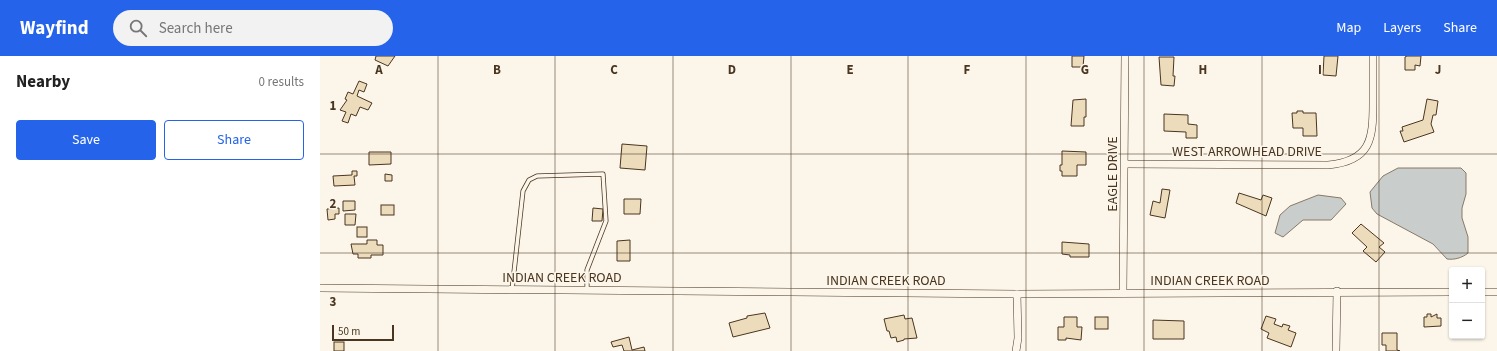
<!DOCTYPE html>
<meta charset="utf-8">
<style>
body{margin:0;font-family:"Source Sans 3",sans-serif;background:#f2f2f2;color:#222}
.controls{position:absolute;right:12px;bottom:12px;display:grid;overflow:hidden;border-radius:4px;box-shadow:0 1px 3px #0004}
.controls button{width:36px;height:36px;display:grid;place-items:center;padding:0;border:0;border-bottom:1px solid #e0e0e0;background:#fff;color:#222;font:20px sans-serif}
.scale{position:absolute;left:12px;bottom:10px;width:62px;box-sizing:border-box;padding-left:4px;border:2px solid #4a3520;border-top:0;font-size:11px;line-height:14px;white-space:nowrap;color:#4a3520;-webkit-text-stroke:3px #fbf6e9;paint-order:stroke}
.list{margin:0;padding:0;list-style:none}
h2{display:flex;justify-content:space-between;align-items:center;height:52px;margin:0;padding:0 16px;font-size:17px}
h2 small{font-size:13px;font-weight:400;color:#767676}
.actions{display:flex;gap:8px;padding:12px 16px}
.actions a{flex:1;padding:9px 0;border:1px solid #2563eb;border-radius:4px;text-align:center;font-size:14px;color:#2563eb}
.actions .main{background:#2563eb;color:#fff}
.icon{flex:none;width:22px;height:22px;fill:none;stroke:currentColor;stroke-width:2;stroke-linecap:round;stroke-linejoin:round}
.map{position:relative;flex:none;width:1177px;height:295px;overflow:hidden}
header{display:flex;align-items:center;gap:24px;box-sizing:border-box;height:56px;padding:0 20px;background:#2563eb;color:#fff}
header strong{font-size:19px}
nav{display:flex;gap:22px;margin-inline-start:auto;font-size:14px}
.search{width:280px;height:36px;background:#f2f2f2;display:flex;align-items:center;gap:10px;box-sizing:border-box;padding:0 14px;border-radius:22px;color:#767676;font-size:15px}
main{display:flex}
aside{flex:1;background:#fff}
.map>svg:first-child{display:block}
</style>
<header>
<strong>Wayfind</strong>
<div class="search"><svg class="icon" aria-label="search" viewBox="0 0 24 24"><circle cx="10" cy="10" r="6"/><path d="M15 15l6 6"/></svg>Search here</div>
<nav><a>Map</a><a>Layers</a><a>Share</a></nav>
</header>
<main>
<aside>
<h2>Nearby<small>0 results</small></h2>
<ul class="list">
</ul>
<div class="actions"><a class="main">Save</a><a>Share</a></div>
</aside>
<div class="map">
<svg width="1177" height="295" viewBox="0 0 1177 295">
<rect width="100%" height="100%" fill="#fbf6e9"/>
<g fill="#c9cecd" stroke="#887966">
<path d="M1078 112H1141L1146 117V138L1142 152V162L1148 181V197C1142 202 1134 204 1127 203L1113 188 1057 158 1052 152 1050 136 1063 120Z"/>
<polygon points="998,139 1021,142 1026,148 1011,164 983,164 963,181 955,177 960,159 970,150"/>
</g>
<g fill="#ecdcbc" stroke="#4a3520">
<polygon points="56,0 75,0 68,10 55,4"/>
<polygon points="752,0 764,0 763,11 752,11"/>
<polygon points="1004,0 1018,0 1016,20 1003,19"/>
<polygon points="1087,0 1101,0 1100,10 1095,9 1095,14 1085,14 1085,1"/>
<polygon points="839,1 854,1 853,20 855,20 854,30 841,29"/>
<polygon points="39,25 47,28 44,36 39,34 37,40 52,47 48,54 40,51 36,60 31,58 28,67 22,65 26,56 20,54 27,44 25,43 28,36 33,38"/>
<polygon points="766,43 766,61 764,61 764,70 751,70 753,44"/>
<polygon points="1107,43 1118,45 1116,59 1113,59 1111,68 1114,76 1084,86 1080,75 1083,75 1082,71 1103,64"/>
<polygon points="977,55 983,55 983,57 996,57 997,80 983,80 983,72 973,72 972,57 977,57"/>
<polygon points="844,58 868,59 868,68 877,69 877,82 866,82 866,76 844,75"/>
<polygon points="302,88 327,90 325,114 300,112"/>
<polygon points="742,95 766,96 766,109 757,109 757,120 742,120 742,115 740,115 740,109 742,109"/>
<polygon points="49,96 71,96 71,108 49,109"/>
<polygon points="32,115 37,115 37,120 34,120 35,129 14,130 13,120 32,119"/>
<polygon points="65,118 72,119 72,125 65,125"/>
<polygon points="842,133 850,134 845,162 830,159 833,145 840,147"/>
<polygon points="919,137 941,144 943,139 952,142 946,160 916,147"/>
<polygon points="304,143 321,143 320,158 304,158"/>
<polygon points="23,145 35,145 35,154 23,155"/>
<rect x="61" y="149" width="13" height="10"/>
<polygon points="19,152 19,158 15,158 15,163 8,164 7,153"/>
<polygon points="273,152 283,153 282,165 272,165"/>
<polygon points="25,158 36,158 35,169 25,169"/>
<polygon points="1041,168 1064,187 1059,191 1065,196 1056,206 1043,195 1047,191 1032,177"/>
<rect x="37" y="171" width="10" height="10"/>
<polygon points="47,184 57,184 57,189 63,189 63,199 51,199 51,202 38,202 38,198 33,198 31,188 47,188"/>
<polygon points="310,184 310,205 297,205 297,185"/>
<polygon points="742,186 769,188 769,201 750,201 750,199 742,198"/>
<polygon points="445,257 450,272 413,281 409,267 427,262 427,260"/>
<polygon points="1107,258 1111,258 1111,261 1117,258 1117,262 1121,262 1121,270 1104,271 1104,261 1107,261"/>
<polygon points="584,259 585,263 592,262 597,282 584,283 584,284 577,286 576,281 571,282 569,275 567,275 564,263"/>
<polygon points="946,260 956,263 954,268 962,271 963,268 970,270 968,274 976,277 971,291 947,282 949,277 941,273"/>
<polygon points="744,261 757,261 757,271 762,271 761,284 746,282 746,284 738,284 738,271 744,271"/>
<rect x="775" y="261" width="13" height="12"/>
<polygon points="833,264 864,265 864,283 833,283"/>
<polygon points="1062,277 1077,277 1077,294 1080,295 1066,295 1066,289 1062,289"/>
<polygon points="309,281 312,294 324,291 325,295 304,295 302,289 293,291 291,286"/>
<rect x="14" y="286" width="10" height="9"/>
</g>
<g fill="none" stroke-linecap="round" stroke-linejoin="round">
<g stroke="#4a3520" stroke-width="5">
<polyline id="service" points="192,234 203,135 209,124 217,120 283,118 286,165 267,214 267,234"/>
</g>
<g stroke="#4a3520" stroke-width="8">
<g id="minor">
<path d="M805 108 1008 109C1051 105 1053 83 1053 47 1053 31 1053 16 1053 0"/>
<polyline points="0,232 697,238 1132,236"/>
<polyline points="1162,236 1177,236"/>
<polyline points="803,237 805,0"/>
<polyline points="696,295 698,282 697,238"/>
<polyline points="1016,295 1017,235"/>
</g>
</g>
<use href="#service" stroke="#fbf6e9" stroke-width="3.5"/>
<use href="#minor" stroke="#fbf6e9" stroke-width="7"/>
</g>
<path fill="none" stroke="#4a3520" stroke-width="1" stroke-opacity="0.55" d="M118 0V295M235 0V295M353 0V295M471 0V295M588 0V295M706 0V295M824 0V295M942 0V295M1059 0V295M0 98H1177M0 197H1177"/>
<g text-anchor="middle" stroke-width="3" stroke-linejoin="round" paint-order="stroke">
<g font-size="14" fill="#4a3520" stroke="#fbf6e9">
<text x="927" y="100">WEST ARROWHEAD DRIVE</text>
<text transform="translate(792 118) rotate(-90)" y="5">EAGLE DRIVE</text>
<text x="242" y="226">INDIAN CREEK ROAD</text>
<text x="566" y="229">INDIAN CREEK ROAD</text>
<text x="890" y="229">INDIAN CREEK ROAD</text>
</g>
</g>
<g font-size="13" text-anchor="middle" font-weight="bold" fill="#4a3520" stroke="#fbf6e9" stroke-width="3" stroke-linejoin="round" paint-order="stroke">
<text x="59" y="18">A</text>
<text x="177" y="18">B</text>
<text x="294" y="18">C</text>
<text x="412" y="18">D</text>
<text x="530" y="18">E</text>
<text x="647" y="18">F</text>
<text x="765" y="18">G</text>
<text x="883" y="18">H</text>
<text x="1000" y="18">I</text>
<text x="1118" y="18">J</text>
<text x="13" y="54">1</text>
<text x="13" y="152">2</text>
<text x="13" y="250">3</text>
</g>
</svg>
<div class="controls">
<button>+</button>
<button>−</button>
</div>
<div class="scale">50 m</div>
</div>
</main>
